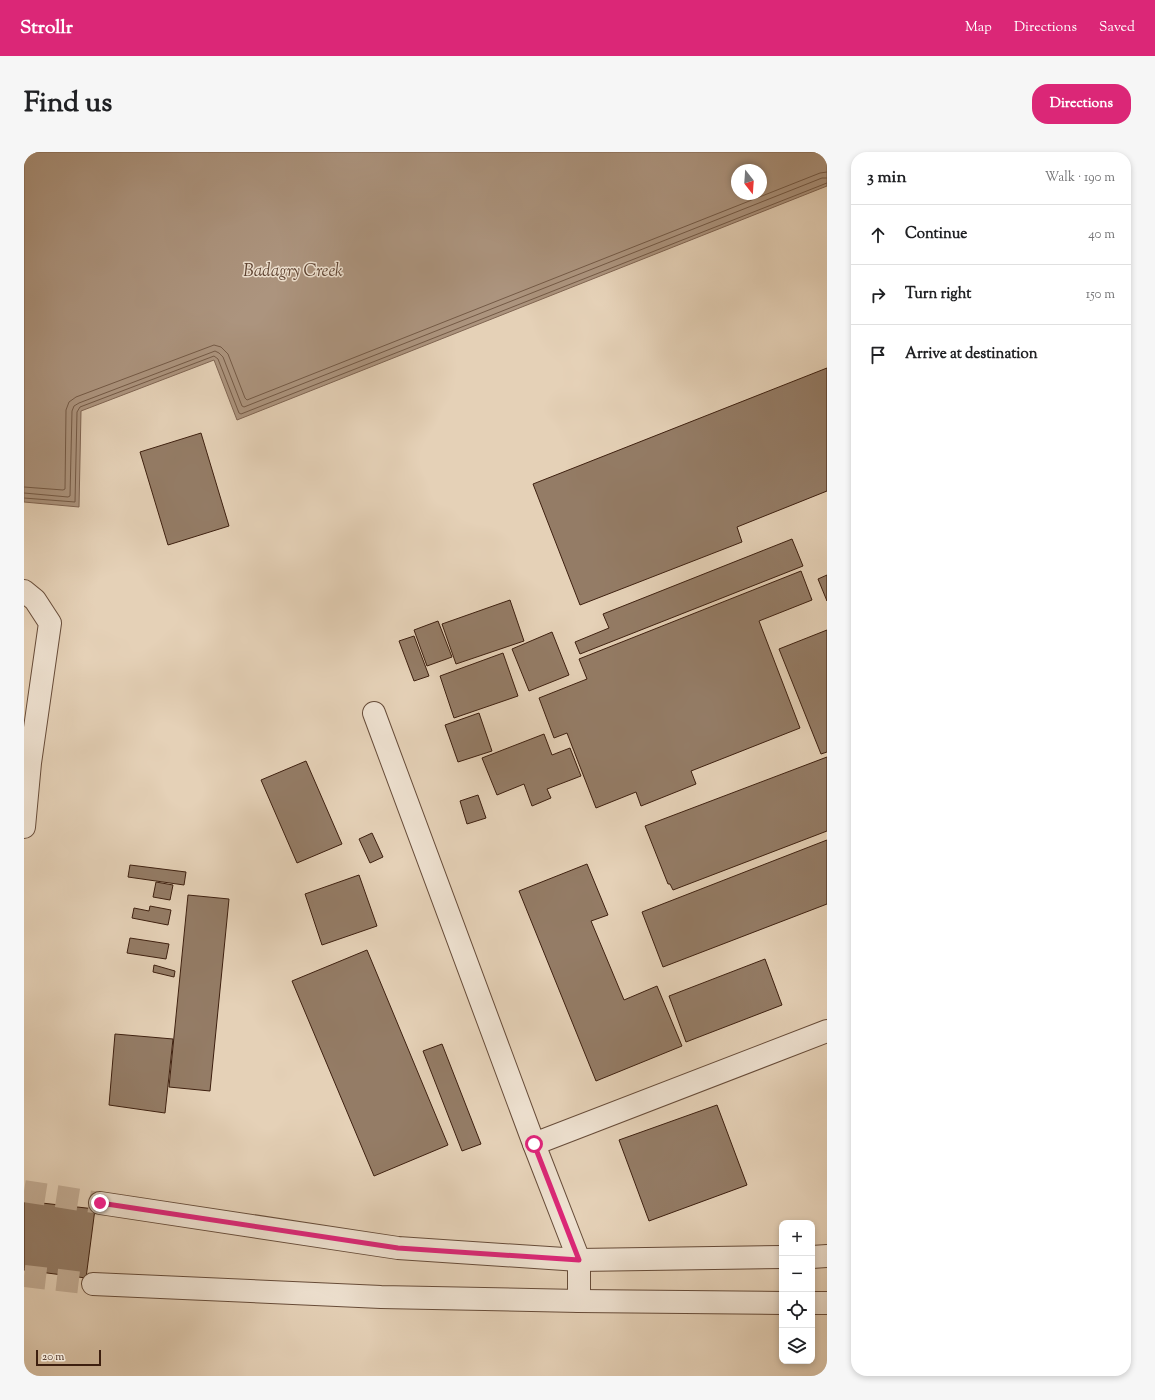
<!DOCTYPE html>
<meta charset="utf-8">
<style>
body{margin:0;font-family:"Sorts Mill Goudy",serif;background:#f6f6f6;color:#202124}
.controls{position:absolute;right:12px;bottom:12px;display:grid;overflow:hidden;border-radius:8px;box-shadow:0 2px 6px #0003}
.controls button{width:36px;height:36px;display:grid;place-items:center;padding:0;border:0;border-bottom:1px solid #e0e0e0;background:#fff;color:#202124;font:20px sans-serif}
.compass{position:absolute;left:707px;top:12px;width:36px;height:36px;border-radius:50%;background:#fff;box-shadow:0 2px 6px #0003;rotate:163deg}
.scale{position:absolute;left:12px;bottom:10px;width:65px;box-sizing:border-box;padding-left:4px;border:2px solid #3d1f0f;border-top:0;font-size:11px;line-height:14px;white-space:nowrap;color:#3d1f0f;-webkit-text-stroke:3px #eee1d0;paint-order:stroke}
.stop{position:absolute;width:12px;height:12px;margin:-9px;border:3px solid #db2777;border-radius:50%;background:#fff}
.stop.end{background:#db2777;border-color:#fff;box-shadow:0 1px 4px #0008}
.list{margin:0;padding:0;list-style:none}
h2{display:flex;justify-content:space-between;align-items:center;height:52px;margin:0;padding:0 16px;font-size:17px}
h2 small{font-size:13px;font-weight:400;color:#757577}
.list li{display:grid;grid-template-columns:26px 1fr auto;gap:12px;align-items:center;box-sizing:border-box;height:60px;padding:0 16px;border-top:1px solid #e0e0e0}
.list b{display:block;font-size:15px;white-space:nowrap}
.list em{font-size:13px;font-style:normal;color:#757577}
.icon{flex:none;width:22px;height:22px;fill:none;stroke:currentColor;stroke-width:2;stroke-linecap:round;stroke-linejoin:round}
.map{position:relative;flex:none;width:803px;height:1224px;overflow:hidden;border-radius:16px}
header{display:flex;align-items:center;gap:24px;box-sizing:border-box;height:56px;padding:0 20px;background:#db2777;color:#fff}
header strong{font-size:19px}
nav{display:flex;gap:22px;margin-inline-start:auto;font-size:14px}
.intro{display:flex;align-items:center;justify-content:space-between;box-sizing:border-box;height:96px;padding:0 24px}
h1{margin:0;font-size:28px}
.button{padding:10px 18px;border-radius:16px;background:#db2777;color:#fff;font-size:14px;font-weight:700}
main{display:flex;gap:24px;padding:0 24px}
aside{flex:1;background:#fff;border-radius:16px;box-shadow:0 2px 6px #0003}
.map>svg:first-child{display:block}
</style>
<header>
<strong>Strollr</strong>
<nav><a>Map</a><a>Directions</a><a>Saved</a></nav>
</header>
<div class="intro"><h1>Find us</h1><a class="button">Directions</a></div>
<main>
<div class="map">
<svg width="803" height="1224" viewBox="0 0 803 1224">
<rect width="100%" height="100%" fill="#e5d1b7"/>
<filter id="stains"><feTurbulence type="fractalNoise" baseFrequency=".005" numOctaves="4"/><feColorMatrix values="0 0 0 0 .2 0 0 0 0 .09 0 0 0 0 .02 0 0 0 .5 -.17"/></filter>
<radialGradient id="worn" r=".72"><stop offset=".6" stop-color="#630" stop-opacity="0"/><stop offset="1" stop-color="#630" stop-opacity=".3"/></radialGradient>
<path fill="#ac947e" stroke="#806552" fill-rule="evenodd" d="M0 0H803V34L213 268 190 208 57 259 55 355 0 350ZM713 18H737V42H713Z"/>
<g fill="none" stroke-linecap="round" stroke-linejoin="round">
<g stroke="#745a46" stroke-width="1">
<polyline points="0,335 39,338 41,337 42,258 45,250 52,245 190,193 197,195 204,202 221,246 223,248 796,21 803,20"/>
<polyline points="0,341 44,345 46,344 48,259 50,254 55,251 191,199 195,201 199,205 218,254 220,255 798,26 803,26"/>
<polyline points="0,346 51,350 53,260 56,255 190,204 194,207 215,261 217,262 803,31"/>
</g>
</g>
<g fill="#947c66" stroke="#3d1f0f">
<polygon points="803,216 803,339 713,375 718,390 556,453 509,332"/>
<polygon points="177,281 205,374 144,393 116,300"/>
<polygon points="768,387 779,414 556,502 551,490 585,476 579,462"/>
<polygon points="777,419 788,448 735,469 776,576 667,619 672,632 617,654 612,640 572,656 543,581 530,586 515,546 563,527 555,507"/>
<polygon points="803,423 803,449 794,427"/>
<polygon points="486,448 500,489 432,512 418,472"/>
<polygon points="414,469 428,505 403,514 390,478"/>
<polygon points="803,478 803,600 797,602 755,497"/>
<polygon points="528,480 545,523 505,539 488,497"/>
<polygon points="390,484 405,524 390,529 375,489"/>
<polygon points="479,501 494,544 430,566 416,524"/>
<polygon points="455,561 468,599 434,610 421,573"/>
<polygon points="520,582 528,603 546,596 557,624 523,637 527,646 508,654 500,632 473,643 458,606"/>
<polygon points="803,605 803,679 649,738 646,732 644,732 621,674"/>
<polygon points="282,609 318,692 273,711 237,628"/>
<polygon points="454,643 462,666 443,672 436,649"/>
<polygon points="348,681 359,705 346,711 335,687"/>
<polygon points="803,688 803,752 639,815 618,760"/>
<polygon points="563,712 584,763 567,769 600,848 633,834 658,894 572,929 495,739"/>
<polygon points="106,713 162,720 160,733 104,725"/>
<polygon points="335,723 353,774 298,793 281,742"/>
<polygon points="132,730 149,733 146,748 129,745"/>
<polygon points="164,743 205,747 186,939 145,935"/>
<polygon points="126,754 147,758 144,773 108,766 110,756 125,759"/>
<polygon points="106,786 145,792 142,807 103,801"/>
<polygon points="343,798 424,993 350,1024 268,829"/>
<polygon points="741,807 758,853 662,890 645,844"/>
<polygon points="130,813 151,819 150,825 129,820"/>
<polygon points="91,882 149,887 141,961 85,953"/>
<polygon points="418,892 457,992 438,999 399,899"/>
<polygon points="693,953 723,1033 625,1069 595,988"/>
<polygon points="0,1049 71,1057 62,1126 0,1118"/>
</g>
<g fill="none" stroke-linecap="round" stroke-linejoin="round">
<g stroke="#c3ad95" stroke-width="22" stroke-dasharray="22 11" stroke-linecap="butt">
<polyline points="0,1039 76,1051"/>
<polyline points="0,1124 69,1132"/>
</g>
<g stroke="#674c39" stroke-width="24">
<g id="minor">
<polyline points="0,439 11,448 26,471 6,611 0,675"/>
<polyline points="350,561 510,992 555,1108 555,1149"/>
<polyline points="510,992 803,879"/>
<polyline points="76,1051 374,1096 555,1108 758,1105"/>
<polyline points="788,1105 803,1104"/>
<polyline points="69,1132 357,1145 555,1149 758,1151"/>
<polyline points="788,1151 803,1151"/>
</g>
</g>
<use href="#minor" stroke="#eee1d0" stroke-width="22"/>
</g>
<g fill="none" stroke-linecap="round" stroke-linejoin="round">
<polyline stroke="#db2777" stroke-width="5" points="76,1051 374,1096 555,1108 510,992"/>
</g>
<g text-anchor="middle" stroke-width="3" stroke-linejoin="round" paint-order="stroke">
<g font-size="17" font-style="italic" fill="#5e4230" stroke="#eee1d0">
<text x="269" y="124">Badagry Creek</text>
</g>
</g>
<rect width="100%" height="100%" filter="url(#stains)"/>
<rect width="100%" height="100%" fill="url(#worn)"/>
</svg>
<div class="controls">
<button>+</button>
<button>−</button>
<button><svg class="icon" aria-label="locate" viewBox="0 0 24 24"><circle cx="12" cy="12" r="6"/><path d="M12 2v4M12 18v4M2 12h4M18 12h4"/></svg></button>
<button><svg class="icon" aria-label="layers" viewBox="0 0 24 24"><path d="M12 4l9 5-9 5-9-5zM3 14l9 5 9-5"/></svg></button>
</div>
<svg class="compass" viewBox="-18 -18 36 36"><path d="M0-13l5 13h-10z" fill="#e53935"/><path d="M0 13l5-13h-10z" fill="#757577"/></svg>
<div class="scale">20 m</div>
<div class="stop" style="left:510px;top:992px"></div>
<div class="stop end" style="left:76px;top:1051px"></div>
</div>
<aside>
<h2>3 min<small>Walk · 190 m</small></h2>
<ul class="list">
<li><svg class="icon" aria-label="ahead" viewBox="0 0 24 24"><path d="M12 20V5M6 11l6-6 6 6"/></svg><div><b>Continue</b></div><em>40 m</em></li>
<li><svg class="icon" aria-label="right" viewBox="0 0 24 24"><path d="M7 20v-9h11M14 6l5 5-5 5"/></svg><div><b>Turn right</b></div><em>150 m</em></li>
<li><svg class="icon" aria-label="arrive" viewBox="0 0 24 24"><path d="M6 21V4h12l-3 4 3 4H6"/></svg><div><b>Arrive at destination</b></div></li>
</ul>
</aside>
</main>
